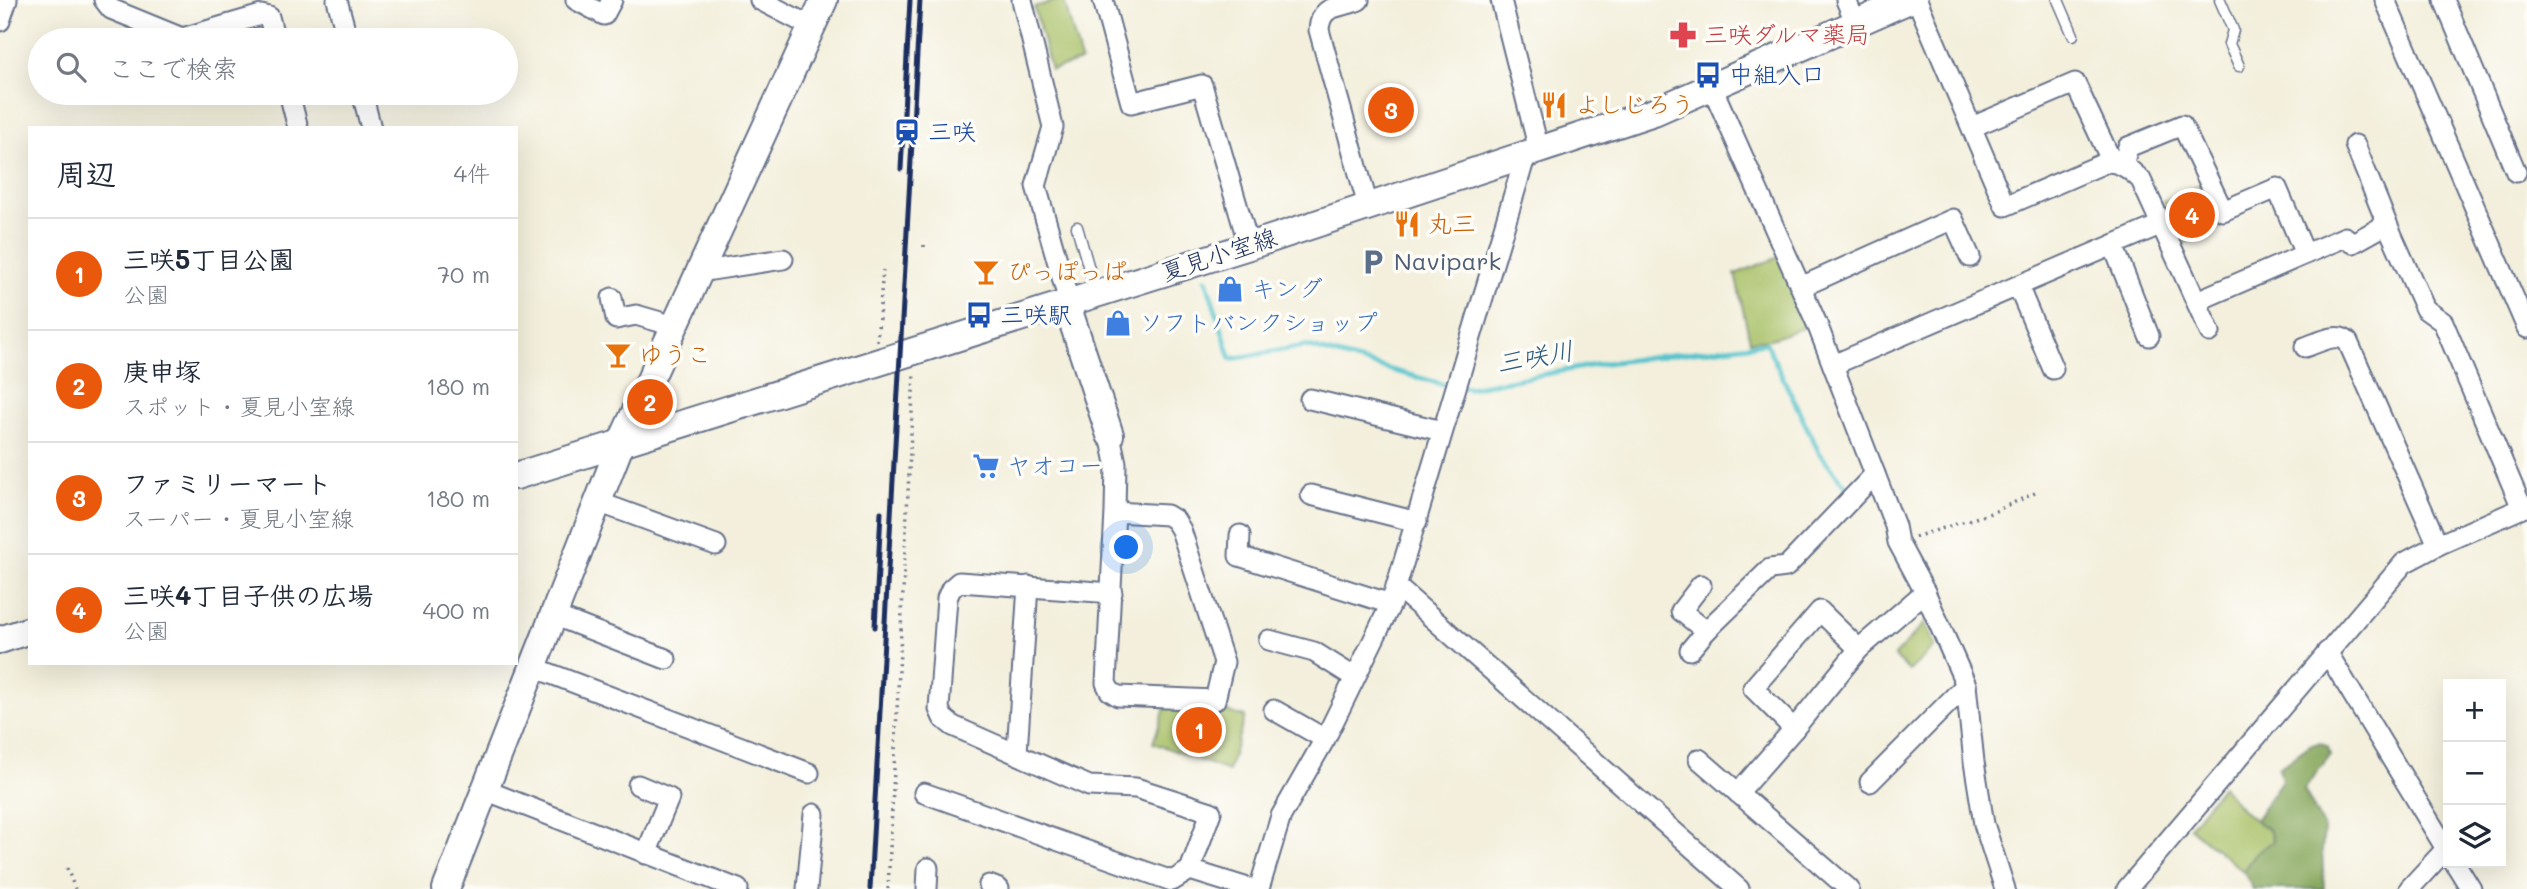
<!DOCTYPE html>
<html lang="ja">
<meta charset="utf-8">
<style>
body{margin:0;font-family:Mali,"Klee One",sans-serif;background:#f6f6f7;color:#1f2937}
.controls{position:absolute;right:21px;bottom:21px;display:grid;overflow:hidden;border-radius:0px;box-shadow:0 7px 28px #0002}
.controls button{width:63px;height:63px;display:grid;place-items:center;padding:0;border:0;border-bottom:2px solid #e0e1e3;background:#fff;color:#1f2937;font:35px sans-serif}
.you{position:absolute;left:1127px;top:548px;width:24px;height:24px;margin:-18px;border:5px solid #fff;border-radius:50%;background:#1a73e8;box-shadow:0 0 0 10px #1a73e833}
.badge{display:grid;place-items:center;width:46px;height:46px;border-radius:50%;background:#ea580c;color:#fff;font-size:23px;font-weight:700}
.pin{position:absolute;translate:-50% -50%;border:4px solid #fff;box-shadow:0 2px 7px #0006}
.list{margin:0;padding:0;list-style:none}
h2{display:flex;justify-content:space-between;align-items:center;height:91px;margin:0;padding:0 28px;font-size:30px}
h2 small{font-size:23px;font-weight:400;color:#747a83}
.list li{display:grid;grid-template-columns:46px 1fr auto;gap:21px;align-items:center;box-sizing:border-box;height:112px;padding:0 28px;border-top:2px solid #e0e1e3}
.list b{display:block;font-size:26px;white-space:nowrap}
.list p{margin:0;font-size:23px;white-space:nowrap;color:#747a83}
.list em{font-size:23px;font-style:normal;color:#747a83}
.icon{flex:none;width:38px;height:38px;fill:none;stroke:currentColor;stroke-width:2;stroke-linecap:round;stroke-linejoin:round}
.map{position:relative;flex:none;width:2527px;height:889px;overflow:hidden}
.search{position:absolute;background:#fff;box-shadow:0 7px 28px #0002;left:28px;top:28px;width:490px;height:77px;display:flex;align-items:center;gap:18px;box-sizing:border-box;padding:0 24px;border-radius:38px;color:#747a83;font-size:26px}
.panel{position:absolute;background:#fff;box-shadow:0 7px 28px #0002;left:28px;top:126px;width:490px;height:539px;border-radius:0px}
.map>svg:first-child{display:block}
</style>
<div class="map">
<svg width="2527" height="889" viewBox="0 0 2527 889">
<rect width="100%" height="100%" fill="#fdfcf7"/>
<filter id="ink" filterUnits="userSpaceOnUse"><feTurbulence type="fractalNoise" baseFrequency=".0143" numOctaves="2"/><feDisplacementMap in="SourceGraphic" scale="14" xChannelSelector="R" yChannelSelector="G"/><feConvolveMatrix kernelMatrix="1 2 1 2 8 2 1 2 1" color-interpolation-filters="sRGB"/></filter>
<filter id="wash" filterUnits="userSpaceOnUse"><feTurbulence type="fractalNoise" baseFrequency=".00686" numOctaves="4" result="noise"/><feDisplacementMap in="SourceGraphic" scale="28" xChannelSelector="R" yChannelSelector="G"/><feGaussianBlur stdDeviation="1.57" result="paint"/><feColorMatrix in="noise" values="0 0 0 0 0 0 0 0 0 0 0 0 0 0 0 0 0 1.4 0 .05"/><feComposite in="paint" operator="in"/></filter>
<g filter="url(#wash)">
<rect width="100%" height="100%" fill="#f3efdc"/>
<g fill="#a7bf65" stroke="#617762" stroke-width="2">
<polygon points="1059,0 1064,0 1081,61 1051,70 1034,7"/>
<polygon points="2202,184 2222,227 2181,245 2163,202"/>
<polygon points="1779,257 1809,326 1771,339 1750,341 1735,274"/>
<polygon points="1925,623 1935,646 1909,671 1894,656"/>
<polygon points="1166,705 1218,709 1245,717 1228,771 1153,743"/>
<polygon points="2222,786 2244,812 2269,830 2273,841 2254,855 2243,871 2189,827"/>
</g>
<polygon fill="#85a65a" stroke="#506a5c" stroke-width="2" points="2320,743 2328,747 2330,755 2304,789 2324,829 2322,849 2324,889 2253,889 2243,871 2254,855 2273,841 2269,830 2255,820 2282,780 2279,768 2310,745"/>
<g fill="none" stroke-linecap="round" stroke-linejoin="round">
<polyline stroke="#55c3cc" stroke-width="5" points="1206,279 1231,359 1305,346 1445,385 1469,388 1606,363 1766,343 1820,454 1848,489"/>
</g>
</g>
<g filter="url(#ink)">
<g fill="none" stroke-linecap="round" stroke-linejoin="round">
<g stroke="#67728a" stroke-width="13">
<g id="lane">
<polyline points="2058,0 2073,35"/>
<polyline points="2220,0 2233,30 2229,44 2239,66"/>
<polyline points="1077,227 1096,293"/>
</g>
</g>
<g stroke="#67728a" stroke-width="23">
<g id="street">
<polyline points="104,0 111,9 182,38 261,15 269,17 275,40"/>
<polyline points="337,0 348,40"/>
<polyline points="576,0 604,15 612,0"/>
<polyline points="760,0 812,27"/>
<polyline points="1022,0 1053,127 1036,186 1069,302"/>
<polyline points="1103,0 1131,103 1202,85 1249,246"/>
<path d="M1359 0C1339 9 1321 3 1319 30L1368 206"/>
<polyline points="1501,0 1539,150"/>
<polyline points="1846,0 1856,24"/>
<path d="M1917 0 2005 206 2107 162C2121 162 2131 170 2141 180L2210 332"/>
<polyline points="2385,0 2527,328"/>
<polyline points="2444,0 2516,172"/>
<polyline points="0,21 7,0"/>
<polyline points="1712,87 1817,324 1895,526 1898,542 1925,592 1966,685 1974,762 1984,824 2005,889"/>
<polyline points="289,93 298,128"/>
<polyline points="362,93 371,128"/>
<polyline points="1972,127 2075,83 2112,162"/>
<polyline points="2355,145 2387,224 2425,309 2443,322 2522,508"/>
<polyline points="2123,165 2128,147 2182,125 2223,211 2277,188 2305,254"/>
<polyline points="2113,245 2149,336"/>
<polyline points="699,272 783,259"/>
<polyline points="2018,286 2053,369"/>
<polyline points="1801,287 1953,219 1970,257"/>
<polyline points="612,298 616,319 636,315 674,326"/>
<polyline points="2197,301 2345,237 2353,243 2387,224"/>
<path d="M2305 347C2318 343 2338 331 2348 342L2438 545"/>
<polyline points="1833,365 2162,224"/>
<polyline points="1310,399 1442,431"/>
<polyline points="1110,435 1116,463 1115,512 1106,683 1110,691 1118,696 1215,700 1224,662 1181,530 1175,520 1167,515 1115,512"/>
<polyline points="1311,495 1417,522"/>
<polyline points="598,502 716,545"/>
<polyline points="1240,535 1239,556 1391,604"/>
<polyline points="1701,585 1681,611 1706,631"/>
<polyline points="1396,586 1739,889"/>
<polyline points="553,615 666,659"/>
<polyline points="1269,640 1314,652 1354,677"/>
<polyline points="1690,650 1706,631 1770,569 1786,567 1875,474"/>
<polyline points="2327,652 2448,852"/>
<polyline points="533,667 809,773"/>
<polyline points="1274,710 1325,739"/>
<polyline points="1794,729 1753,688 1820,611 1859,649"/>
<polyline points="1017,752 1028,586"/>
<polyline points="1699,759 1849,889"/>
<polyline points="1870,782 1966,685"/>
<polyline points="638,785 669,798 646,854"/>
<polyline points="485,790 738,889"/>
<polyline points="924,793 1172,881 1190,870 1211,812 1136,788 1089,786 953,726 943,718 939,709 947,598 951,589 959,582 1112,593"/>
<polyline points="1738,793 1794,729 1859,649 1925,592"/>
<polyline points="2455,863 2471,889"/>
<polyline points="1190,870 1251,889"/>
<polyline points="989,885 999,889"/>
<polyline points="807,889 814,814"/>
<polyline points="927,889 928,868"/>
<polyline points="1259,889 1281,816 1325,739 1391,604 1526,154"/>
<polyline points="2127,889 2404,563 2438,545 2527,506"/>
<polyline points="2409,889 2446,849"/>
</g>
</g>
<g stroke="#67728a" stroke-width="30">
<g id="secondary">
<polyline points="1066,302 1110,435"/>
<polyline points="516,476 1249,246 1654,112 1909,0"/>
<polyline points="0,640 30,630"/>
<polyline points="446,889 621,443 824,0"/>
</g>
</g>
<g stroke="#67728a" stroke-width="3.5" stroke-dasharray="2 5" stroke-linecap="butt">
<polyline points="924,247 924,243"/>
<polyline points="877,341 883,270"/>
<polyline points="1915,537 1991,513 2035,493"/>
<polyline points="67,868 75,889"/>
<polyline points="888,889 914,373"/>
</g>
<use href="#lane" stroke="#fff" stroke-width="10"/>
<use href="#street" stroke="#fff" stroke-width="19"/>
<use href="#secondary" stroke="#fff" stroke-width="26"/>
<g stroke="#1b2f5e" stroke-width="5">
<polyline points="901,169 910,0"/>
<polyline points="875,627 881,512"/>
<polyline points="870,889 920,0"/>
</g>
</g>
</g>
<defs>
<g id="pharmacy-bare" transform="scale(2.1)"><path d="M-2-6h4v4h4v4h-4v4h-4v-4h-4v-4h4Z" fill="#e0444e" stroke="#fdfcf7" stroke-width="2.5" paint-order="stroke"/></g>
<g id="bus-bare" transform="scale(2.1)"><path d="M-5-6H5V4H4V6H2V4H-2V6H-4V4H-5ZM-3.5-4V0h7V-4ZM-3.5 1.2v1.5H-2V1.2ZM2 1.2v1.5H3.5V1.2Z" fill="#1a4fb4" stroke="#fdfcf7" stroke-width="2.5" paint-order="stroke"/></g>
<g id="restaurant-bare" transform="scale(2.1)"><path d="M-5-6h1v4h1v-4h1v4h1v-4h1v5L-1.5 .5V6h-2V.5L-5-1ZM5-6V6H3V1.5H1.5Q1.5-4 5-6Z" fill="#e8710a" stroke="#fdfcf7" stroke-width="2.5" paint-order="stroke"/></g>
<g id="station-bare" transform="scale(2.1)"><path d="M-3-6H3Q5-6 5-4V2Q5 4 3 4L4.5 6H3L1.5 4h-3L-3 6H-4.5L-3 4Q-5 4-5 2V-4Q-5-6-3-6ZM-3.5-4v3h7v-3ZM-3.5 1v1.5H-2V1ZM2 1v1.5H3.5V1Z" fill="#1a4fb4" stroke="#fdfcf7" stroke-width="2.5" paint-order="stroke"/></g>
<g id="parking-bare" transform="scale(2.1)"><path d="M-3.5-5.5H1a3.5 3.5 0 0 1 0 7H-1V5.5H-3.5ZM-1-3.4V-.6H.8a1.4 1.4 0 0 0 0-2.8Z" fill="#5c6f8a" stroke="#fdfcf7" stroke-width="2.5" paint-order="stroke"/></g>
<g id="bar-bare" transform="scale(2.1)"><path d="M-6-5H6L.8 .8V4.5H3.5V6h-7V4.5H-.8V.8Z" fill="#e8710a" stroke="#fdfcf7" stroke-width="2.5" paint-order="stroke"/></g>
<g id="shop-bare" transform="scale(2.1)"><path d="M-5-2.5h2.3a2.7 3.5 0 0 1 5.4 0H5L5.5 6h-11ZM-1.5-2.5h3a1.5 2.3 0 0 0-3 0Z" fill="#3f7fe0" stroke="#fdfcf7" stroke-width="2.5" paint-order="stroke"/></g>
<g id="supermarket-bare" transform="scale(2.1)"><path d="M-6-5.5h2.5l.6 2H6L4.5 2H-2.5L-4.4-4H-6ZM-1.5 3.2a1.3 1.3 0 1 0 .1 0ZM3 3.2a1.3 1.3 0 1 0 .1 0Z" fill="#3f7fe0" stroke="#fdfcf7" stroke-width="2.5" paint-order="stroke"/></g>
</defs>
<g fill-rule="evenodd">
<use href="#pharmacy-bare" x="1683" y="35"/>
<use href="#bus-bare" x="1708" y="75"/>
<use href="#restaurant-bare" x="1554" y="105"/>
<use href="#station-bare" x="907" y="132"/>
<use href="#restaurant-bare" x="1407" y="224"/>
<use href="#parking-bare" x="1373" y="262"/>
<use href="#bar-bare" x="986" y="272"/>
<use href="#shop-bare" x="1230" y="289"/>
<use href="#bus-bare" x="979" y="315"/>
<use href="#shop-bare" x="1118" y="323"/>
<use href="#bar-bare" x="618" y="355"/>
<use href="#supermarket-bare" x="986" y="466"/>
</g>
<g text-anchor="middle" stroke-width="7" stroke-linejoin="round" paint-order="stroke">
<g font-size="24" fill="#be3a42" stroke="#fdfcf7" text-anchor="start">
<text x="1704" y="43">三咲ダルマ薬局</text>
</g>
<g font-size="24" fill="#164399" stroke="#fdfcf7" text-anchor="start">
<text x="1729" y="83">中組入口</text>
<text x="928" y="140">三咲</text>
<text x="1000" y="323">三咲駅</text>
</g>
<g font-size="24" fill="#c56008" stroke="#fdfcf7" text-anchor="start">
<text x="1575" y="113">よしじろう</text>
<text x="1428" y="232">丸三</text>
<text x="1007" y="280">ぴっぽっぱ</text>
<text x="639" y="363">ゆうこ</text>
</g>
<g font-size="24" fill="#1b2f5e" stroke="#fdfcf7">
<text transform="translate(1219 255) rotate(-18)" y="8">夏見小室線</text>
</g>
<g font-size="24" fill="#4e5e75" stroke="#fdfcf7" text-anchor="start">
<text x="1394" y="270">Navipark</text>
</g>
<g font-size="24" fill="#366cbe" stroke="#fdfcf7" text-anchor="start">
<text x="1251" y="297">キング</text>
<text x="1139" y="331">ソフトバンクショップ</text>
<text x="1007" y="474">ヤオコー</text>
</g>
<g font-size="26" font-style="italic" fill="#2c5b7f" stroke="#fdfcf7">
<text transform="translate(1535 357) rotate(-10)" y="9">三咲川</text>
</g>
</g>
</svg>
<div class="controls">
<button>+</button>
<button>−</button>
<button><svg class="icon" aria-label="layers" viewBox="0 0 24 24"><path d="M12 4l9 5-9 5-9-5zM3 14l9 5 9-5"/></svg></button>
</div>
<div class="you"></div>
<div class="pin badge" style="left:1199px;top:730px">1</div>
<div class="pin badge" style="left:650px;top:402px">2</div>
<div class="pin badge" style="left:1391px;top:110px">3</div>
<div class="pin badge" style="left:2192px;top:215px">4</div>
<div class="search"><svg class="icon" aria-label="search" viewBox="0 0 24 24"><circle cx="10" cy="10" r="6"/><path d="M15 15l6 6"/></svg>ここで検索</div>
<section class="panel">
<h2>周辺<small>4件</small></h2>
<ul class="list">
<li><span class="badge">1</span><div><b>三咲5丁目公園</b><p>公園</p></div><em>70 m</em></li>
<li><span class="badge">2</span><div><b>庚申塚</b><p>スポット · 夏見小室線</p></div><em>180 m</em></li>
<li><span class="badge">3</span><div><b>ファミリーマート</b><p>スーパー · 夏見小室線</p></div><em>180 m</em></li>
<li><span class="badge">4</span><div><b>三咲4丁目子供の広場</b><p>公園</p></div><em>400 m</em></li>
</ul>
</section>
</div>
